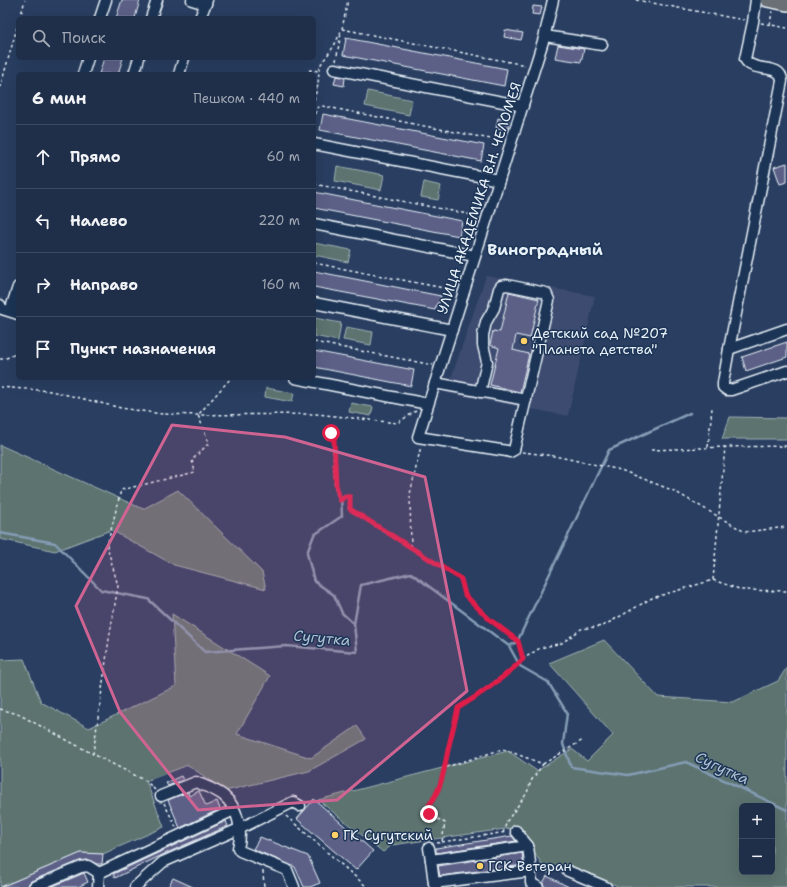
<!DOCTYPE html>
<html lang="ru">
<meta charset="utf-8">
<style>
body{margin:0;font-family:"Shantell Sans",sans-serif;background:#273650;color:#f1f3f6}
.controls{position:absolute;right:12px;bottom:12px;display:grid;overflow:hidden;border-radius:6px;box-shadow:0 4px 16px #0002}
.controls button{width:36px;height:36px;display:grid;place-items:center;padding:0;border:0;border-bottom:1px solid #3c4a61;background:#1f2e49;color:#f1f3f6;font:20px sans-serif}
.stop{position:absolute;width:12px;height:12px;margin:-9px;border:3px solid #e11d48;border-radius:50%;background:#fff}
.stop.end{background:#e11d48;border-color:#fff;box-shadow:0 1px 4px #0008}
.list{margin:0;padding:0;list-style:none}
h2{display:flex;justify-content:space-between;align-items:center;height:52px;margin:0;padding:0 16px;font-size:17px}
h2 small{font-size:13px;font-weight:400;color:#a1a8b4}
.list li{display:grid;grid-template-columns:26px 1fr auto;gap:12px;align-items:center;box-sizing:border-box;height:64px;padding:0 16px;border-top:1px solid #3c4a61}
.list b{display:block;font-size:15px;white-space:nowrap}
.list em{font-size:13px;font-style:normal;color:#a1a8b4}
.icon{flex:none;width:22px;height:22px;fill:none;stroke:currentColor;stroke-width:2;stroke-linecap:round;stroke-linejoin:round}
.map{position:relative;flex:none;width:787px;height:887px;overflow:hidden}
.search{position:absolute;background:#1f2e49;box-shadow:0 4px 16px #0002;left:16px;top:16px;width:300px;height:44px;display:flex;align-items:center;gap:10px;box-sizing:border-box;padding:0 14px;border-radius:6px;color:#a1a8b4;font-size:15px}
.panel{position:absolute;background:#1f2e49;box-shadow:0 4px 16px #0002;left:16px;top:72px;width:300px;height:308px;border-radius:6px}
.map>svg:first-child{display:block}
</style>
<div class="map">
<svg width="787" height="887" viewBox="0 0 787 887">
<rect width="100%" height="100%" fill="#293e61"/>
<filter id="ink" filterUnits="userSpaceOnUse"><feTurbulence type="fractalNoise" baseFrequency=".025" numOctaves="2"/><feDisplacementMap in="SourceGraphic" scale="8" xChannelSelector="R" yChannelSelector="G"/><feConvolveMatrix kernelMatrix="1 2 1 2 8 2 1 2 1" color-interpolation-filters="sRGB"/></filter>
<g filter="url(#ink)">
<polygon fill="#3c4b6f" points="486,276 595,296 568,416 446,393"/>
<g fill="#5b7370" stroke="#a2b2b4" fill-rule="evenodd">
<polygon points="368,91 412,100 409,115 365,106"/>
<polygon points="337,166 384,175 381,190 335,181"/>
<polygon points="424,182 441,186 438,200 421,197"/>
<polygon points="314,243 351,250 348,262 314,255"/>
<polygon points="314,318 341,323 338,341 314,336"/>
<polygon points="346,327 373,332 371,345 343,340"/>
<polygon points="266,388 294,393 292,402 265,397"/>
<polygon points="351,403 373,407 371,416 349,412"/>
<polygon points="730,417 787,418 787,439 722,439"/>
<polygon points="0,445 143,509 178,490 262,572 266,589 174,565 111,530 55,551 0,539"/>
<polygon points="172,614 270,676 237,734 311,758 357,726 366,739 309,771 225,791 188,765 146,781 164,827 103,854 81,853 0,887 0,660 24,659 41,702 89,728 176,686"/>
<path d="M604 640 658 697 733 702 778 681 787 667V887H620L569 865 547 873 519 827 392 845 383 852 318 800 508 751 537 771 572 749 587 761 613 735 549 663ZM742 806H772V872H742Z"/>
</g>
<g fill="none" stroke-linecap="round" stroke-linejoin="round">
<g stroke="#859db5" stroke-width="2.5">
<polyline points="341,497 342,516 314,535 307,553 314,581 334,595 342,613 354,624"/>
<polyline points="0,533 55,543 101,590 148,599 205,652 286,646 357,652 354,624 361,585 411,573 509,646 520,666 548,682 567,713 563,744 571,767 628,775 686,762 787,810"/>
<polyline points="509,646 517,642 609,450 690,413"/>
</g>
</g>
<g fill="#5b6187" stroke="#e8f1f8">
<polygon points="122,0 140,0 135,18 116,18"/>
<polygon points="533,6 542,7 540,15 532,14"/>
<polygon points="505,30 523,33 521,40 504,37"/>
<polygon points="346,38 507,69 504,86 343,55"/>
<polygon points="558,45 584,49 581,62 555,58"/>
<polygon points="104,58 123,58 118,74 99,74"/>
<polygon points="336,76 345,78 344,86 334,84"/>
<polygon points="323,114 484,145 481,161 320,130"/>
<polygon points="498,118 509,121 507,130 496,128"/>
<polygon points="787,163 787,182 780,184 774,167"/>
<polygon points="314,192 462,221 459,236 314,208"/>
<polygon points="314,271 441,296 439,303 437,303 435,310 314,287"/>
<polygon points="509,292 539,299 530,338 516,335 513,350 529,354 520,392 490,385 499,348 490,345 493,331 500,332"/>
<polygon points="787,342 787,357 746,371 742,357"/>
<polygon points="314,351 414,370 411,386 314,367"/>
<polygon points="181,776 183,780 168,786 166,783"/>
<polygon points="199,791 206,806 217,801 220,809 180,828 168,800 188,792 189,796"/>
<polygon points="314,799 373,851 356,870 297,819"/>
<polygon points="226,821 228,826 160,856 115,878 113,874"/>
<polygon points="512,836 516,841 436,853 436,848"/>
<polygon points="260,837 308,856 320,883 310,887 304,887 295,867 253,849"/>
<polygon points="81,853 103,854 102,864 97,864 88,860 80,861 31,881 29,883 28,887 1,887"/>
<polygon points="522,853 524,865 440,876 438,866"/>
<polygon points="84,873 88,882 78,887 51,887"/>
<polygon points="547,876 569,887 544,887 543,883"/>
<polygon points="173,878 193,887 168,887"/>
</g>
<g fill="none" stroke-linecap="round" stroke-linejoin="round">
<g stroke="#e8f1f8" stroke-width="13">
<g id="minor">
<polyline points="192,0 206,4"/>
<path d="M756 0 753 22 745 59C752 74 782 62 782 81L729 349 723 383V387L727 390H731L787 371"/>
<polyline points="100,18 106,0"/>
<polyline points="151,18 157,0"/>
<polyline points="200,18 207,0"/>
<polyline points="545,36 602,45"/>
<polyline points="334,69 523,106"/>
<polyline points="83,74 88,58"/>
<polyline points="134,74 139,58"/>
<polyline points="179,74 184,58"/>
<polyline points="314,144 499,180"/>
<polyline points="314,224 475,256"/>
<polyline points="18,287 12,305 13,310 18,314"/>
<polyline points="314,303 452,330"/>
<polyline points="0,305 2,309 18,314"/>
<polyline points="729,349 787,329"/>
<polyline points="295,378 428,404"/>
<polyline points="435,383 526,400"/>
<polyline points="480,392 487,362 483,345 483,335 486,322 494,308 499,289 501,286 507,285 546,293 549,300 514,450 510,452 507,451 418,437 544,38 553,0"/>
<path d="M161 796 196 782C205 786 217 790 224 796 238 808 243 831 238 848L240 851 287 870 294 887"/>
<polyline points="516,831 528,846 531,871"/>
<polyline points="429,848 431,860"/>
<polyline points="568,871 606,887"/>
<polyline points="434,883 431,860 528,846"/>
<polyline points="34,887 81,867 88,866 99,873"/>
<polyline points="98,887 99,873 234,810"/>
<polyline points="135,887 163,862 241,828 293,802 300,806"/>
<polyline points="436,887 434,883 531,871 531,883 538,887"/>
</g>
</g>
<g stroke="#e8f1f8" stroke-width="16">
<polyline id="major" points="767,0 787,4"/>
</g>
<g stroke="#e8f1f8" stroke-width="1.5" stroke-dasharray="3 3" stroke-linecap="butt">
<polyline points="636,0 744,20"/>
<polyline points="20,18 25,0"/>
<polyline points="761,23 787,28"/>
<polyline points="770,25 772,11"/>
<polyline points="342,29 348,0"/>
<polyline points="336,61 341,33"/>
<polyline points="304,74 310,70 319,71"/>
<polyline points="0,88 18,24"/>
<polyline points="314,100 318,85 319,71 321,64 334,46 342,29 525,65"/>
<polyline points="314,120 317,108 322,106 501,141"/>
<polyline points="314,184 478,216"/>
<polyline points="314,263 454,290"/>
<polyline points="314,342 433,365"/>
<polyline points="0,359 4,359 18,353"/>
<polyline points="0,387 51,391 121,408 162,414 198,415 317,414 397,423 416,411"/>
<polyline points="331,433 333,438 335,485 339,500 341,500 345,496 350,497 349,509 461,579 465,595 489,619 518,641 523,659"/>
<polyline points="708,447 712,408"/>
<polyline points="651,450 725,447"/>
<polyline points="522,452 554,456 621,470 674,491 745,532 787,527"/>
<polyline points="411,547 410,494 421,446"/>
<polyline points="713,580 742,590 787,591"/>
<polyline points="0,709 18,714 93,754"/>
<polyline points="543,764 583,740"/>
<polyline points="446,767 503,749 543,764 531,781 527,793 507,821 503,833"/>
<polyline points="155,790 146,781 93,754 109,639 118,586 107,546 121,490 195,472 192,460 209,443 198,415 231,378"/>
<polyline points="164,803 176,827"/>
<polyline points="286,816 367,887"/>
<polyline points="442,842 507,832"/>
<path d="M437 843 442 842 445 823 429 814V805C442 789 444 769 448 750 451 736 455 722 458 708L474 698 514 668 523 659 540 648 562 643 581 629 603 626 652 598 713 580 725 447 787 446"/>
<polyline points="263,871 264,887"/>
</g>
<use href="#minor" stroke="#1d3557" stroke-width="10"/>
<use href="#major" stroke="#6a7074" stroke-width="13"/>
</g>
</g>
<g fill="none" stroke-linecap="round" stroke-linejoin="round" filter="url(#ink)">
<path stroke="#e11d48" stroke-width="5" d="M331 433 334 438 336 485 340 500H341L345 496 350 497V509L461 579 465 595 489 619 518 641 523 659C504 678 481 694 458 708 455 722 451 736 448 750 444 769 442 789 429 805V814"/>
</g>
<path fill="#cf6492" fill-opacity="0.2" stroke="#cf6492" stroke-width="3" stroke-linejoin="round" d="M172 425 285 437 425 477 467 691 337 800 198 810 120 712 76 606Z"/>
<g fill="#ffd166" stroke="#1d3557" stroke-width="1.5">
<circle cx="524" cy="341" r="4"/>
<circle cx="335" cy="835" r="4"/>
<circle cx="480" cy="866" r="4"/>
</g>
<g text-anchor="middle" stroke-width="3" stroke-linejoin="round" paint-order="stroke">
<g font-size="14" fill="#e8f1f8" stroke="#1d3557">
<text transform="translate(479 198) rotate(-72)" y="5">УЛИЦА АКАДЕМИКА В.Н. ЧЕЛОМЕЯ</text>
</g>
<g font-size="14" fill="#e8f1f8" stroke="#1d3557" text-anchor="start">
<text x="532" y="338">Детский сад №207<tspan x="532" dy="16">"Планета детства"</tspan></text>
<text x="343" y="840">ГК Сугутский</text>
<text x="488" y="871">ГСК Ветеран</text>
</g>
<g font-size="15" font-style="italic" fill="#aec0d1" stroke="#1d3557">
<text transform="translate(322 638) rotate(5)" y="5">Сугутка</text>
<text transform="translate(722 768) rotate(25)" y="5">Сугутка</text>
</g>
<g font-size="16" font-weight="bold" fill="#e8f1f8" stroke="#1d3557">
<text x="545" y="255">Виноградный</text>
</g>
</g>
</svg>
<div class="controls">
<button>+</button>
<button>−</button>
</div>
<div class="stop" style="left:331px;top:433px"></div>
<div class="stop end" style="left:429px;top:814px"></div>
<div class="search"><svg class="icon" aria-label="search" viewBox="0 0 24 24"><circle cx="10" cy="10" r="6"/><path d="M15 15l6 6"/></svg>Поиск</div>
<section class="panel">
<h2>6 мин<small>Пешком · 440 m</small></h2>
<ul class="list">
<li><svg class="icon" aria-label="ahead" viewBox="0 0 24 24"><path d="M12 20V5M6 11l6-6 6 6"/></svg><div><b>Прямо</b></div><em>60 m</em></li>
<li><svg class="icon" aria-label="left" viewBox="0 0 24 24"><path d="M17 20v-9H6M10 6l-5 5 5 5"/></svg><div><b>Налево</b></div><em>220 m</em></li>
<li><svg class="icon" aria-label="right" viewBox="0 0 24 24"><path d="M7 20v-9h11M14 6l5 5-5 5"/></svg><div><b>Направо</b></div><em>160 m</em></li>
<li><svg class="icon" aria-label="arrive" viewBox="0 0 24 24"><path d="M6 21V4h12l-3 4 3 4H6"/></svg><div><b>Пункт назначения</b></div></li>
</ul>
</section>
</div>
